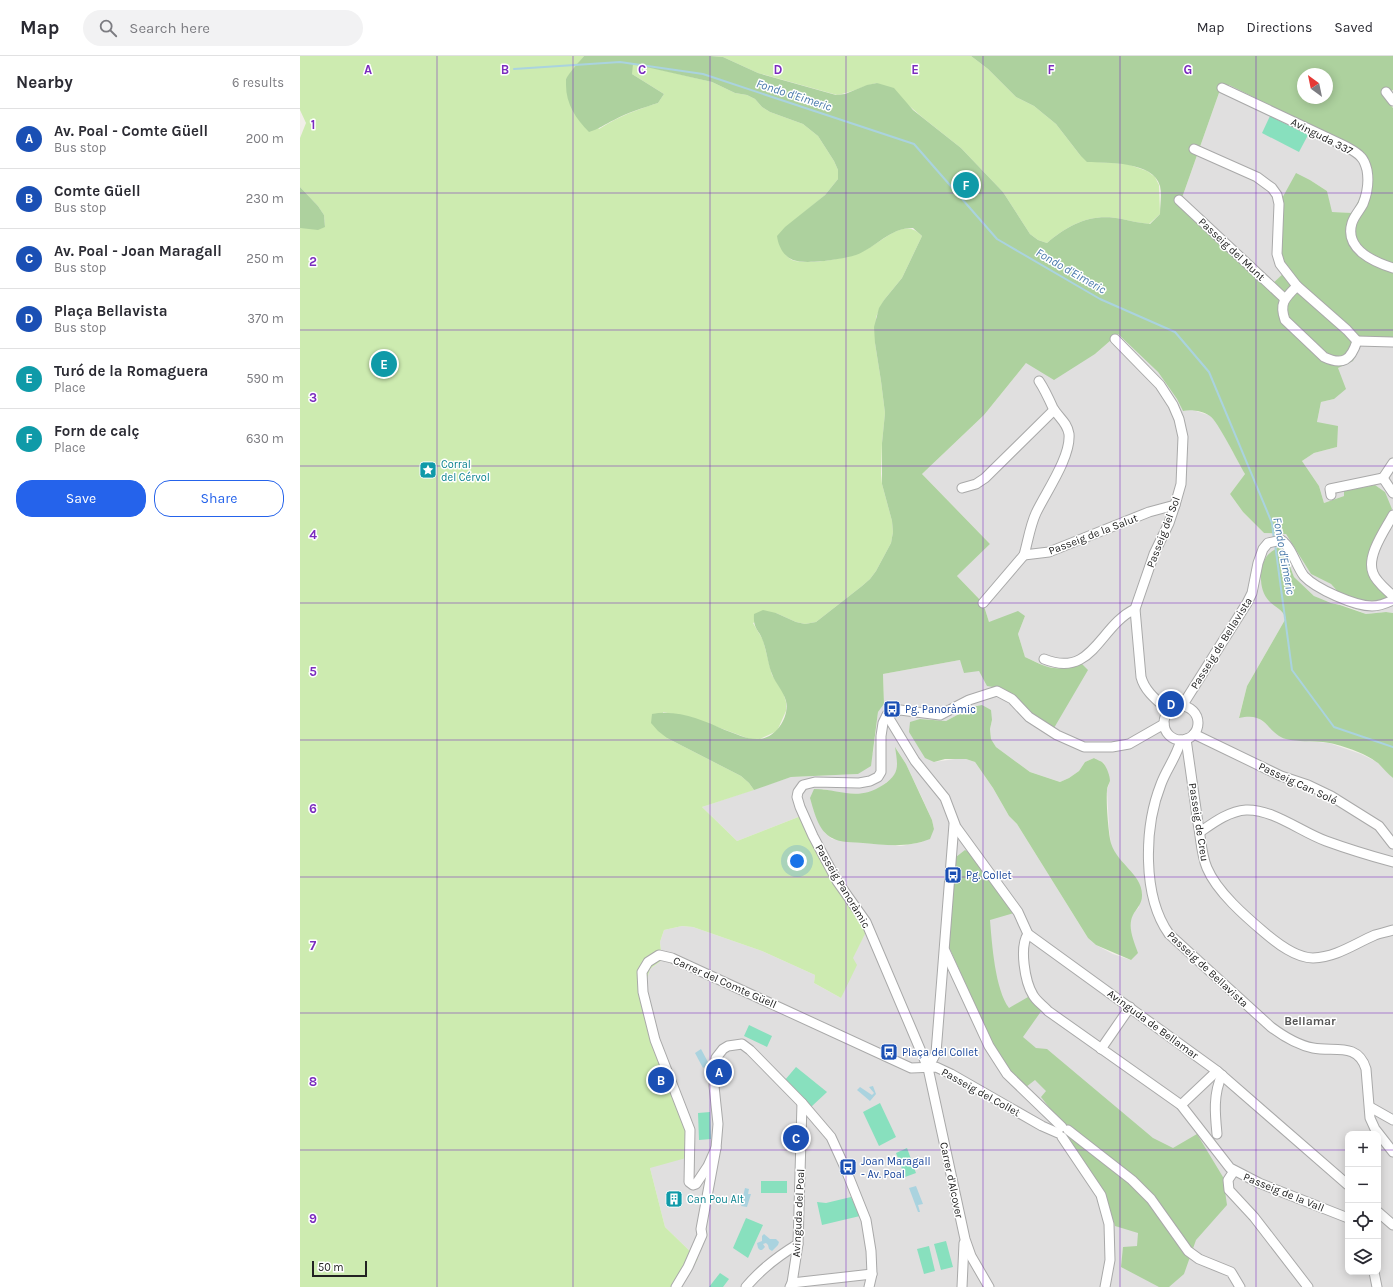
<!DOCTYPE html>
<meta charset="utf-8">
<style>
body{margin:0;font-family:Karla,sans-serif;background:#f2f2f3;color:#2b2b33}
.controls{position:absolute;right:12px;bottom:12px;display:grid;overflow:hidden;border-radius:8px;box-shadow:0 2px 10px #0003}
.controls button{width:36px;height:36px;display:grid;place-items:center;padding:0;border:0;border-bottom:1px solid #e1e1e2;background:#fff;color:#2b2b33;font:20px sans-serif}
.compass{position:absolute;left:997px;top:12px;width:36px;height:36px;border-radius:50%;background:#fff;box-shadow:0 2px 10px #0003;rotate:327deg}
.scale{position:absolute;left:12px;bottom:10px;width:55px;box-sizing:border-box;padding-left:4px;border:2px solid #222;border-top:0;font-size:11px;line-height:14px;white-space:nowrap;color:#222;-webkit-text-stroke:3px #fff;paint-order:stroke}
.you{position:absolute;left:497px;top:805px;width:14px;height:14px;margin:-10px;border:3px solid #fff;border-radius:50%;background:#1a73e8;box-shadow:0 0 0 6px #1a73e833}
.badge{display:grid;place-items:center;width:26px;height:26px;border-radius:50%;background:#2563eb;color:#fff;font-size:13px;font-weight:700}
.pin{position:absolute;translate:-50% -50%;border:2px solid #fff;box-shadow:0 1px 4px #0006}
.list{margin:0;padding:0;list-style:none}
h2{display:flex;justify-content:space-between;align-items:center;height:52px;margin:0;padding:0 16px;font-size:17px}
h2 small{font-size:13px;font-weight:400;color:#7c7c81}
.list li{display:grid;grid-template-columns:26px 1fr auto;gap:12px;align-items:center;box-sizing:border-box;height:60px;padding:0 16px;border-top:1px solid #e1e1e2}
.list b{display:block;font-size:15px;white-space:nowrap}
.list p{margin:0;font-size:13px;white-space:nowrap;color:#7c7c81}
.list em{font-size:13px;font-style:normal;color:#7c7c81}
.actions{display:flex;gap:8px;padding:12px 16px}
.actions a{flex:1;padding:9px 0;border:1px solid #2563eb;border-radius:16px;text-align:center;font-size:14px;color:#2563eb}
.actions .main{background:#2563eb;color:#fff}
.icon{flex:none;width:22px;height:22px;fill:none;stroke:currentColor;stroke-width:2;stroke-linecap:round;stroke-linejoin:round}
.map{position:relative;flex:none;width:1093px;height:1231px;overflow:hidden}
header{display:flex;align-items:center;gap:24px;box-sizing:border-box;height:56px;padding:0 20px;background:#fff;border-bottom:1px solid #e1e1e2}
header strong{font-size:19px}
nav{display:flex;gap:22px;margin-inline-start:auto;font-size:14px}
.search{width:280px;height:36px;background:#f2f2f3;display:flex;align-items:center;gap:10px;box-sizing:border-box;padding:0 14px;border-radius:22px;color:#7c7c81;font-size:15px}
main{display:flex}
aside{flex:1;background:#fff}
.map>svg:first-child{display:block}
</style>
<header>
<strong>Map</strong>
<div class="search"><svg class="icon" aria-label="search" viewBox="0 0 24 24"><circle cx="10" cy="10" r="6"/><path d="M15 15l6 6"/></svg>Search here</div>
<nav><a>Map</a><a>Directions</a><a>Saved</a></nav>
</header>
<main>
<aside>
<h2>Nearby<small>6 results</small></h2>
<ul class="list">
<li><span class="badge" style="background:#1a4fb4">A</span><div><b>Av. Poal - Comte Güell</b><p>Bus stop</p></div><em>200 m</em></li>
<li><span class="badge" style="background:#1a4fb4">B</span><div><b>Comte Güell</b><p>Bus stop</p></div><em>230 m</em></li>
<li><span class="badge" style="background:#1a4fb4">C</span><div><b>Av. Poal - Joan Maragall</b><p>Bus stop</p></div><em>250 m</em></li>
<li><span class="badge" style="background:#1a4fb4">D</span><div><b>Plaça Bellavista</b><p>Bus stop</p></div><em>370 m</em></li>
<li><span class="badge" style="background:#0f9aa8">E</span><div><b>Turó de la Romaguera</b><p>Place</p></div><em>590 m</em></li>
<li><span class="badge" style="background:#0f9aa8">F</span><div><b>Forn de calç</b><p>Place</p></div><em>630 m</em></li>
</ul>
<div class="actions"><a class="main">Save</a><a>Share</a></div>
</aside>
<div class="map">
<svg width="1093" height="1231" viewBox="0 0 1093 1231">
<rect width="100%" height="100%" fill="#f2efe9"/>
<g fill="#e0dfdf" fill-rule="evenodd">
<polygon points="929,28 1026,77 1059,102 1068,123 1053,157 1031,156 1027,135 1010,124 996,118 987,214 969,231 878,148 883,139 920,34"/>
<path d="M818 278 858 316 877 343 883 355 890 353 911 360 920 372 945 418 930 438 943 456 964 477 986 478 1011 518 1031 528 1040 538 1086 537 1076 530 1068 516V498L1076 480 1085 436 1075 429 1044 435V440L1024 447 1019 430 1002 405 1014 397 1037 391 1017 366 1021 346 1034 343 1038 312 1060 289 1093 282V557L1086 556 1066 558 1049 551 1022 544 1014 540 994 521 988 505 980 491 972 495 966 502 982 554 986 562 947 630 939 661 948 660 957 661 973 673 995 684 1029 687 1061 698 1077 706 1093 722V1231H380L398 1203 365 1171 350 1112 346 926 350 913 362 904 360 886 364 874 382 870 393 871 462 895 515 919 514 927 541 942 552 902 568 872 501 760 437 785 402 751 491 721 558 718 573 697 578 656 584 648 583 618 660 604 679 615 699 632 715 641 781 607 763 613 747 611 725 601 718 578 725 560 689 566 683 547 657 520 690 488 622 418 684 359 726 307 795 298ZM672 651 692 664 690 673 691 683 696 691 730 716 760 726 769 722 779 715 785 706 794 702 804 707 810 725 807 734 809 771 811 790 816 799 823 808 830 814 839 851 833 858 830 866 831 877V904L813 898 796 889 788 882 717 768 709 760 693 732 675 706 666 703H655L634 706 620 663 646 665ZM596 692 606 708 623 744 632 764 634 773 622 786 601 790 553 786 532 783 525 777 520 769 516 760 513 752 523 733 539 737 559 738 569 737 579 732 595 720 598 711ZM1048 1078H1078V1216H1048Z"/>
</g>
<g fill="#cdebb0">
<path d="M0 0H284L266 23 299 73C319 60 336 54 358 47L364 38 332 18V7L412 26 435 37 447 39 455 43 462 51 470 56 503 68 518 80 534 105 538 114V123L525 139 496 163 485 198C487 200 490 203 492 204 507 210 551 202 565 194 578 188 589 176 603 173 611 171 616 174 622 180L602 222 584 244 576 261 575 287 581 325 585 357 582 387 581 418 582 428 592 465 593 476 591 487 576 515 570 523 562 530 516 566 505 568 496 566 476 557 453 567 463 584 472 619 483 636 486 646V655L477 675 460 683H450L393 662 363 656 367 682 441 720 449 727 454 734 402 751 437 785 501 760 568 872 553 902 557 909 541 942 514 927 515 919 462 895 393 871 382 870 364 874 360 886 362 904 350 913 346 926 348 969 387 1071 386 1102 350 1112 365 1171 398 1203 380 1231H0V172L25 171 24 159 18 150 0 131V82L6 67 0 54Z"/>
<path d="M410 0H671L688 13 716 41 734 50 756 68 780 99 797 106 827 108 847 115 855 121 859 129 860 158 849 168C840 167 831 165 822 163 791 157 770 168 747 187L738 184 730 178 703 136 661 92 622 61 606 47 577 27C563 30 550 37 537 39L458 17 423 1Z"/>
</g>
<g fill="#add19e" fill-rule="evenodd">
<path d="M284 0H410L423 1 458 17 536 39 545 38 567 29 577 27 594 32 613 54 661 92 703 136 730 178 738 184 747 187C770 168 791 157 822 163 831 165 840 167 850 168L860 158C860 149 862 139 860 130 853 105 807 107 787 106L780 99 756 68 734 50 716 41 688 13 671 0H1093V34L1084 41 1093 52V282L1060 289 1053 305 1038 312 1046 333 1034 343 1021 346 1017 366 1038 370 1037 391 1014 397 1002 405 1019 430 1024 447 1044 440V435L1075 429 1085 436 1092 453C1075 481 1050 513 1086 537V543L1072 547 1040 538 1031 528 1011 518 986 478 964 477 943 456 930 438 945 418C939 408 917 364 910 360 903 355 891 353 883 355L877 343 858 316 818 278 795 298 754 324 726 307 684 359 622 418 690 488 657 520 683 547 689 566 718 555 725 560 718 578 725 601C750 613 754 616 781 607L788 614 754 672 735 661 699 632 687 630 679 615 664 617 660 604 583 618 584 648 578 656 571 710 558 718 491 721 454 734 449 727 441 720 367 682 358 675 351 667 352 658C377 653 403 664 425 674 436 678 446 683 457 683 475 684 490 661 486 645 483 634 475 627 472 618 468 608 467 596 463 585 459 573 453 574 454 558L463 554 476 557 496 566 505 568 516 566 562 530 570 523 576 515 591 487 593 476 592 465 582 428V387L585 357 581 325 575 287 574 271 579 252 584 244 602 222 622 180 613 172C589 172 577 191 556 199 543 203 506 209 493 204 483 200 478 189 477 180L485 171 525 139 538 123V114L534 105 518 80 503 68 470 56 462 51 455 43 447 39 435 37 412 26 333 8 332 18 364 38 358 47C343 52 328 56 314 64 305 68 299 73 289 76 276 63 266 48 266 29 266 27 266 25 266 23 269 17 279 6 284 0ZM1003 18H1027V42H1003ZM929 29 1026 77 1059 102 1068 123 1053 157 1032 156 1027 135 1010 124 996 117 980 146V195L987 214 969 231 878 148 883 139 920 34Z"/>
<polygon points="0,131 18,150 24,159 25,171 18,174 0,172"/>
<path d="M980 490 988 505 994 521 1014 540 1031 547 1040 549 1066 558 1086 556 1093 557V722C1088 718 1083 712 1078 707 1065 697 1040 688 1023 686 1012 685 998 686 986 683 966 677 968 655 939 662L947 630 986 562C981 552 976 552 969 545 959 535 959 514 965 503 968 497 974 494 980 490Z"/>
<path d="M682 649 691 654 692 664 690 673 691 683 696 691 730 716 760 726 769 722 779 715 785 706 794 702C797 704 802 705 804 708 807 712 810 720 810 725 809 728 807 731 807 734 806 747 808 770 810 783 814 807 843 817 842 840 842 848 836 853 833 859 827 871 834 885 838 897L831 904 796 889 788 882 717 768 709 760 693 732 675 706 666 703H645L634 706 625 702 609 676 610 666 620 663 646 665 672 651Z"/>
<path d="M595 691 606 708 632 764 634 773 630 783C608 792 586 789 563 787 554 786 540 787 532 782 518 775 514 755 510 742L514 733C541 733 557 746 583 729 600 718 598 710 595 691Z"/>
<path d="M665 794 670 797 714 857 690 864C692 888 695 933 709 952L728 941 742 954 723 981 736 992 747 993 853 1082 873 1092 897 1078 923 1121 927 1149 896 1184 884 1218 869 1231H859L821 1211 823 1191 837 1190 838 1177 815 1170 805 1138 775 1093 759 1064 741 1041 746 1035 735 1024 726 1031 710 1018 691 985 649 891 656 801Z"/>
</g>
<g fill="#88e0be">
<polygon points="970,60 1008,79 999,96 962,77"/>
<polygon points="449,969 472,980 467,991 444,980"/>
<polygon points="496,1011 527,1036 511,1051 485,1024"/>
<polygon points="580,1047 596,1081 579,1090 563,1056"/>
<polygon points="410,1056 411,1083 399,1084 398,1057"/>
<polygon points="607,1092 616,1117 605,1121 596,1097"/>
<rect x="461" y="1125" width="26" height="12"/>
<polygon points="551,1141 560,1160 522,1169 517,1146 526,1147"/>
<polygon points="446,1162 463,1169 448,1202 433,1192"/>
<polygon points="646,1185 653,1211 641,1214 634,1188"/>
<polygon points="629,1190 635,1215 624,1218 617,1193"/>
<polygon points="420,1217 429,1223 423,1231 409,1231"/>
</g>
<g fill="#aad3df">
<polygon points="401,993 409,1008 403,1012 395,997"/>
<polygon points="573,1030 576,1038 570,1045 557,1034 560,1031 572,1039 574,1037 569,1031"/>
<polygon points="616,1130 623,1148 618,1149 620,1156 618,1156 609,1132"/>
<polygon points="445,1132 449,1133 448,1138 451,1138 447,1151 441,1150"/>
<polygon points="464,1178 470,1183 476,1183 479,1186 478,1189 472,1195 469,1193 468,1189 466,1187 463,1188 465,1191 462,1194 460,1194 458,1192 457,1187 462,1185 462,1180"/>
</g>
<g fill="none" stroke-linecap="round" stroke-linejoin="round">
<g stroke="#aad3df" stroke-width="2">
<polyline points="214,13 320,6 403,18 614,88 697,183 800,243 875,276 909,316 972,467 974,484"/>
<polyline points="975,488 992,614 1034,671 1093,691"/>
</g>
<g stroke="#a9a9a9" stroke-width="11">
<g id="minor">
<path d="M922 32 1045 90C1050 93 1057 96 1061 101 1064 104 1066 110 1067 114 1069 125 1067 138 1063 148 1060 154 1054 160 1052 167 1044 193 1074 206 1093 212"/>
<polyline points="1086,36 1093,45"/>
<polyline points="894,93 957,121 972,132 977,139 979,148 977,198 980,208 997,230"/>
<polyline points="879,144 984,242"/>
<path d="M997 230 1047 274 1057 285C1051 304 1043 310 1024 301L985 264C979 247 985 242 997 230Z"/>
<path d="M815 283 860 329 873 349 879 363 883 381 881 428 875 449 869 467 854 498 835 553 841 621C845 636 858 645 869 655"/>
<polyline points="1057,285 1093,286"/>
<path d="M739 325C745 334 749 343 753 352 759 362 767 366 769 378 771 401 746 436 736 457 730 470 728 485 724 499L749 496 849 456 875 449"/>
<polyline points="1083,422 1093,407"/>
<polyline points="1083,422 1093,437"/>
<polyline points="662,432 676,428 685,422 754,354"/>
<polyline points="1031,439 1030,433 1083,422"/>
<path d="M1093 459C1085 474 1066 500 1073 517 1076 526 1086 533 1093 540"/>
<polyline points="683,547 724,499"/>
<path d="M744 603C793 623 799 570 835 553"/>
<path d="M882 650 947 547 952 537 958 507 963 493 968 487 981 484C992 491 996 510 1004 520 1016 533 1055 550 1072 550 1079 550 1087 547 1093 544"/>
<circle cx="881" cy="667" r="17"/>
<polyline points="587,659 615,705 645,742 656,771 718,856 728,878 917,1015 1048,1129"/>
<polyline points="894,678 981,720 1008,729 1031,740 1079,770 1093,788"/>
<path d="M886 683C890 711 894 739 898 767 901 782 901 798 907 812 917 836 946 861 965 877 978 888 996 902 1013 902 1037 901 1054 888 1075 879 1081 877 1087 876 1093 874"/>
<path d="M881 684C876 702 867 712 861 728 844 771 842 840 869 878L971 971C983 980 997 989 1013 992 1034 996 1058 986 1066 1013L1070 1062 1075 1073 1093 1096"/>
<path d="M900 776C913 767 929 755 946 754 973 753 1001 776 1026 785 1048 793 1071 800 1093 806"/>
<path d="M728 878C719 891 725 926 733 939 736 945 744 950 748 955L881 1049 930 1112 959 1127 1048 1162"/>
<polyline points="645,895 689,990 707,1018 762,1071"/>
<polyline points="801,993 830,951"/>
<polyline points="628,1012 636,997 654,768"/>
<polyline points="881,1049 917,1015"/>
<polyline points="1070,1051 1093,1064"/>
<polyline points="768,1074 832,1124 851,1143 888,1195 899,1203 931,1216 940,1231"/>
<path d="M917 1078C915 1058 913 1038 922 1019"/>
<polyline points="762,1081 801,1139 809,1168 810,1204 805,1231"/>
<polyline points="416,1092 408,1110 396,1128 393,1129 389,1126 390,1074 355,984 343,936 342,916 348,906 359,899 372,902 611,1012 636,1011 651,1018 742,1070 758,1077"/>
<polyline points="934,1115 928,1124 929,1134 954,1161 1008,1231"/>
<polyline points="1078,1156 1093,1169"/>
<polyline points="1074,1216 1077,1231"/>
<polyline points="492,1227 572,1218"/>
<polyline points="376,1231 388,1211 402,1179 401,1173 416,1092 418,1068 414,1030 416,1002 423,993 428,990 442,988 450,994 502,1047 531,1081 546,1114 566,1164 571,1195 572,1218 569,1231"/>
<path d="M446 1231C461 1213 478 1200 498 1188"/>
<polyline points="490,1231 492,1227 498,1188 502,1047"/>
<polyline points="662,1231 664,1187"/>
<polyline points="689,1231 671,1200 665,1183 628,1012 566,866 537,825 513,780 500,751 497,741 498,736 503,729 515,726 559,727 570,725 578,721 581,716 581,680 583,667 587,659 600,654 640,659 669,644 697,635 712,643 729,661 757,679 784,691 812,691 829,688 864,668"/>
</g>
</g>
<use href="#minor" stroke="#fff" stroke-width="9"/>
</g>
<path fill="none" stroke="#7b2cbf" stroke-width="1" stroke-opacity="0.55" d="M137 0V1231M273 0V1231M410 0V1231M546 0V1231M683 0V1231M820 0V1231M956 0V1231M0 137H1093M0 274H1093M0 410H1093M0 547H1093M0 684H1093M0 821H1093M0 957H1093M0 1094H1048M1078 1094H1093"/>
<defs>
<g id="sight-square" transform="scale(0.9)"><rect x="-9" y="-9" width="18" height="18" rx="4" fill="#0f9aa8" stroke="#fff"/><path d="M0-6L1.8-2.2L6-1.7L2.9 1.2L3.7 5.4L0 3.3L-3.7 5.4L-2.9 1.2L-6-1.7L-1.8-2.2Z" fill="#fff"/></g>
<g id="bus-square" transform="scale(0.9)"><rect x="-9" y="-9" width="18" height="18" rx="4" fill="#1a4fb4" stroke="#fff"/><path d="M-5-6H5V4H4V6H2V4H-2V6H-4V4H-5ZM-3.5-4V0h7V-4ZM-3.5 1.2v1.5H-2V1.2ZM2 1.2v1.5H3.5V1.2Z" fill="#fff"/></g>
<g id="building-square" transform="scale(0.9)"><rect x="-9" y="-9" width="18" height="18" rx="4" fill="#0f9aa8" stroke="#fff"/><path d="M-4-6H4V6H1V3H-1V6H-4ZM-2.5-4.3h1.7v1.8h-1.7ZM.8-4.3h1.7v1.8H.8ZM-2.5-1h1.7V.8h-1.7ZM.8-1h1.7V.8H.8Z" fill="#fff"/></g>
</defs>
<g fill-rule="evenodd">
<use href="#sight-square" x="128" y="414"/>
<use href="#bus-square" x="592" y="653"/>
<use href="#bus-square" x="653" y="819"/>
<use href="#bus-square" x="589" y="996"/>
<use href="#bus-square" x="548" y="1111"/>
<use href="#building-square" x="374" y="1143"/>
</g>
<g text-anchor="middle" stroke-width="3" stroke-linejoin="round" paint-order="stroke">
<g font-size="11" fill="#222" stroke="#fff">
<text transform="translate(1022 80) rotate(27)" y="4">Avinguda 337</text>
<text transform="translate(932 193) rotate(43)" y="4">Passeig del Munt</text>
<text transform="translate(863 476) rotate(-69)" y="4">Passeig del Sol</text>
<text transform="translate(793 478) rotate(-21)" y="4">Passeig de la Salut</text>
<text transform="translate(921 587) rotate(-58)" y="4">Passeig de Bellavista</text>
<text transform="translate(998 727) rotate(25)" y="4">Passeig Can Solé</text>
<text transform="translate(899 766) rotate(81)" y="4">Passeig de Creu</text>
<text transform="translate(543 830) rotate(59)" y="4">Passeig Panoràmic</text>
<text transform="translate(908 913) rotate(43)" y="4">Passeig de Bellavista</text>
<text transform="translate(425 926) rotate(24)" y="4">Carrer del Comte Güell</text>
<text transform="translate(853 968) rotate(36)" y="4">Avinguda de Bellamar</text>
<text transform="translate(681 1036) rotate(29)" y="4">Passeig del Collet</text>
<text transform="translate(652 1124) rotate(78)" y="4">Carrer d'Alcover</text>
<text transform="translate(984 1136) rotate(22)" y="4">Passeig de la Vall</text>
<text transform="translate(498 1157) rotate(-87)" y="4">Avinguda del Poal</text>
</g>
<g font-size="11" fill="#0d838f" stroke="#fff" text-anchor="start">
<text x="141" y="412">Corral<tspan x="141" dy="13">del Cérvol</tspan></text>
<text x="387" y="1147">Can Pou Alt</text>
</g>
<g font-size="11" fill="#164399" stroke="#fff" text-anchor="start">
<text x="605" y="657">Pg. Panoràmic</text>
<text x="666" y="823">Pg. Collet</text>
<text x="602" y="1000">Plaça del Collet</text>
<text x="561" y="1109">Joan Maragall<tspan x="561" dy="13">- Av. Poal</tspan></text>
</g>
<g font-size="12" font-style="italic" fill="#4a7aab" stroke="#fff">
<text transform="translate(494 39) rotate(18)" y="4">Fondo d'Eimeric</text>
<text transform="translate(771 215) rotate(30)" y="4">Fondo d'Eimeric</text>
<text transform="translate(984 500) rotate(80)" y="4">Fondo d'Eimeric</text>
</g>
<g font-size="12" font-weight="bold" fill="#555" stroke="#fff">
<text x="1010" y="969">Bellamar</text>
</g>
</g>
<g font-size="13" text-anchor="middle" font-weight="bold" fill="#7b2cbf" stroke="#fff" stroke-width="3" stroke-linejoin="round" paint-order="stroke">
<text x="68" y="18">A</text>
<text x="205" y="18">B</text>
<text x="342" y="18">C</text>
<text x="478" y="18">D</text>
<text x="615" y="18">E</text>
<text x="751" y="18">F</text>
<text x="888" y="18">G</text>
<text x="13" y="73">1</text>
<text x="13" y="210">2</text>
<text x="13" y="346">3</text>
<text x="13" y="483">4</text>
<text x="13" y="620">5</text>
<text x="13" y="757">6</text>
<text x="13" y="894">7</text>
<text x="13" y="1030">8</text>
<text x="13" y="1167">9</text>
</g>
</svg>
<div class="controls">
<button>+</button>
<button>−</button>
<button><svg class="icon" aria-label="locate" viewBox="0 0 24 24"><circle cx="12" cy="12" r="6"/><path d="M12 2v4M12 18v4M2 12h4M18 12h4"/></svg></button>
<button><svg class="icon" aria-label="layers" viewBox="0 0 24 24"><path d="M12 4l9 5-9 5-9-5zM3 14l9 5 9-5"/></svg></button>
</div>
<svg class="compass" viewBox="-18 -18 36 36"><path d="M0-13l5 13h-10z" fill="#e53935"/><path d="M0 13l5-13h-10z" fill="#7c7c81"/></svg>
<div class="scale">50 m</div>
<div class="you"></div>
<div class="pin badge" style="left:419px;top:1016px;background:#1a4fb4">A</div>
<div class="pin badge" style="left:361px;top:1024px;background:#1a4fb4">B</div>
<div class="pin badge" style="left:496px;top:1082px;background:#1a4fb4">C</div>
<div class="pin badge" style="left:871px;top:648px;background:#1a4fb4">D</div>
<div class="pin badge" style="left:84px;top:308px;background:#0f9aa8">E</div>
<div class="pin badge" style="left:666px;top:129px;background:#0f9aa8">F</div>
</div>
</main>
